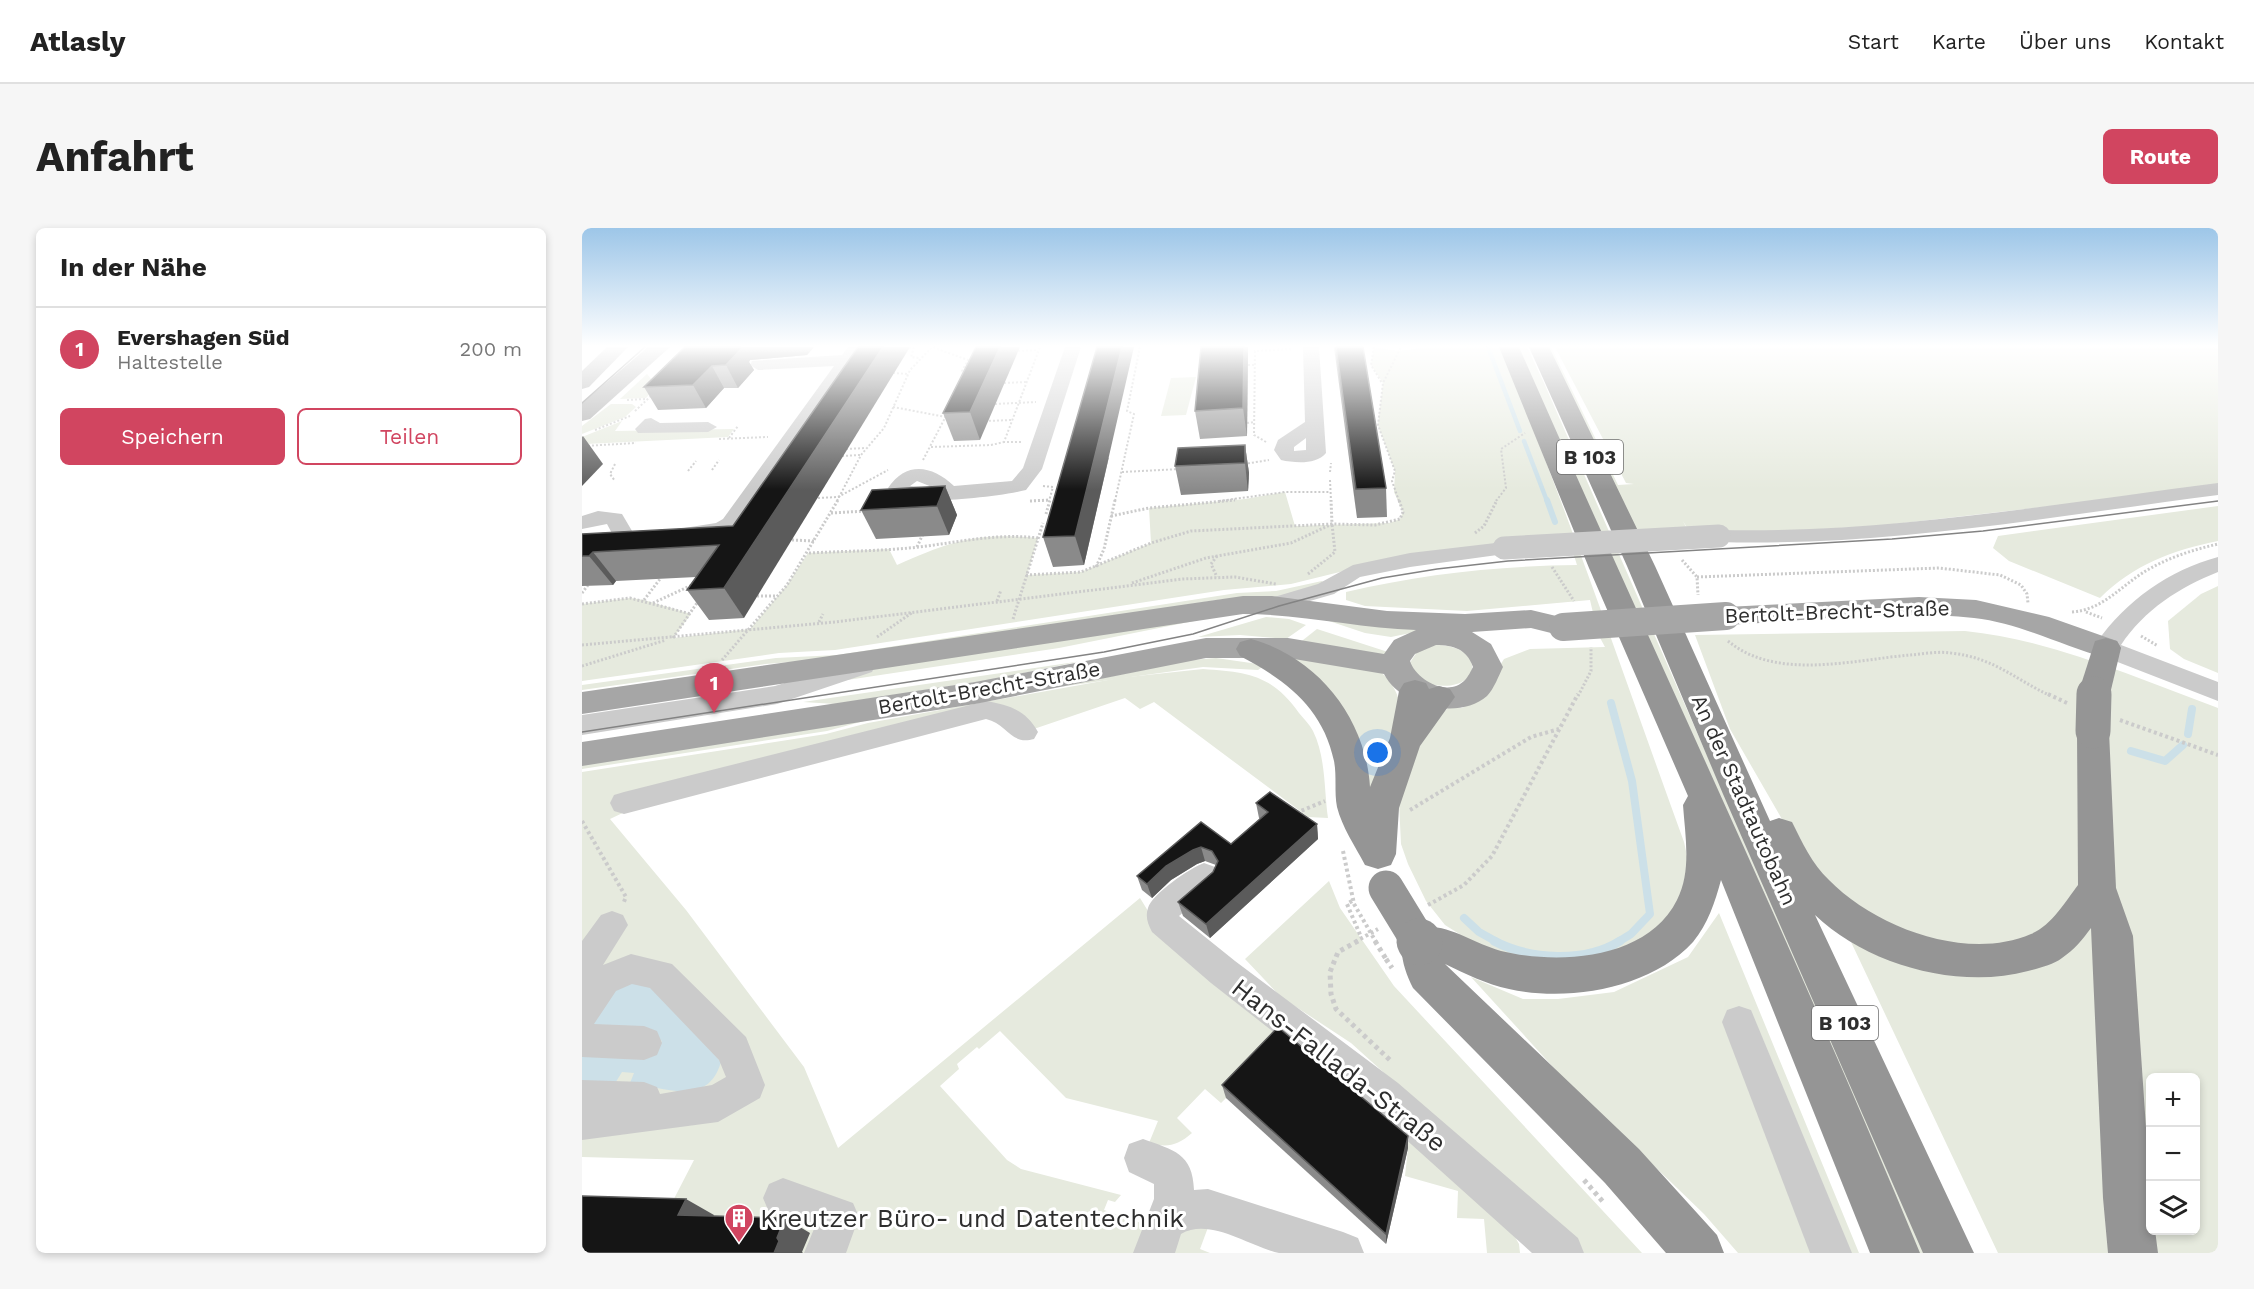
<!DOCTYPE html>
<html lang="de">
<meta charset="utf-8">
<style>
body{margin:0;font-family:"Work Sans",sans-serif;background:#f6f6f6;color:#222}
.controls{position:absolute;right:18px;bottom:18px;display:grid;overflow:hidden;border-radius:9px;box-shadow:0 3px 9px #0003}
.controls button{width:54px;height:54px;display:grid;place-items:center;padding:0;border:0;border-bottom:2px solid #e0e0e0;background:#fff;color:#222;font:30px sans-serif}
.you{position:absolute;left:796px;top:525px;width:21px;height:21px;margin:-15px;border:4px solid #fff;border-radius:50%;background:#1a73e8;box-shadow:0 0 0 9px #1a73e833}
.badge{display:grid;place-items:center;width:39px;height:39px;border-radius:50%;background:#d14560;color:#fff;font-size:20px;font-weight:700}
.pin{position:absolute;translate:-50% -50px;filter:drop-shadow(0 2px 3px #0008)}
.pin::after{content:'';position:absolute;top:32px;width:21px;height:18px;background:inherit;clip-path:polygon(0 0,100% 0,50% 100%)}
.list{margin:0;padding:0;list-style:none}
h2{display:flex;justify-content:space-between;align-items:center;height:78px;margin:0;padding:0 24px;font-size:26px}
h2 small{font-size:20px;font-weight:400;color:#767676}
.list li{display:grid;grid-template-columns:39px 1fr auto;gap:18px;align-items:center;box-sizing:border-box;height:84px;padding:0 24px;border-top:2px solid #e0e0e0}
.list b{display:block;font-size:22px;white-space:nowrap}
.list p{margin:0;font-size:20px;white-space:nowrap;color:#767676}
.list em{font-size:20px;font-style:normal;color:#767676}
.actions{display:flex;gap:12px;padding:18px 24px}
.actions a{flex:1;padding:14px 0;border:2px solid #d14560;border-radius:9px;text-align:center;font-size:21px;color:#d14560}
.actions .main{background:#d14560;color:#fff}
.icon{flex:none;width:33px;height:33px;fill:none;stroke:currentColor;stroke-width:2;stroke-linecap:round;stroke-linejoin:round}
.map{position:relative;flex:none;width:1636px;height:1025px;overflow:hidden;border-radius:9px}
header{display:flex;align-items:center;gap:36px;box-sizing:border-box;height:84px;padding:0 30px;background:#fff;border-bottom:2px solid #e0e0e0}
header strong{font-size:28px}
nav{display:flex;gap:33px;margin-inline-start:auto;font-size:21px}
.intro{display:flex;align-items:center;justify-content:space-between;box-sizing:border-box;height:144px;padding:0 36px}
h1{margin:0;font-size:42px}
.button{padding:15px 27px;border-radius:9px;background:#d14560;color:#fff;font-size:21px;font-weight:700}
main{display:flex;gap:36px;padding:0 36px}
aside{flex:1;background:#fff;border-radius:9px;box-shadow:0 3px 9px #0003}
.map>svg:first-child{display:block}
</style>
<header>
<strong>Atlasly</strong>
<nav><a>Start</a><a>Karte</a><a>Über uns</a><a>Kontakt</a></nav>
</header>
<div class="intro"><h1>Anfahrt</h1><a class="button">Route</a></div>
<main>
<aside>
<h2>In der Nähe<small></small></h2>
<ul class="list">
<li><span class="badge">1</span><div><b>Evershagen Süd</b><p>Haltestelle</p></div><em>200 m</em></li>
</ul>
<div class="actions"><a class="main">Speichern</a><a>Teilen</a></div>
</aside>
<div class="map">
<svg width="1636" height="1025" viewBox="0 0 1636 1025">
<rect width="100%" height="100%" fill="#fff"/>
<g fill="#e6eade" fill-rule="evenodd">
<path d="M792 119 816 123 847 119H918C986 282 1042 449 1102 614L1108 642 1103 667 1077 702 1015 731 914 729 863 697 844 673 826 636 819 616 817 575 822 544 853 492 866 480H880L897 471 922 431 948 421 1023 419 1016 406 1008 372 885 383 783 378 764 372V364C840 346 917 338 995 337L988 315 770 341 709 356 642 362 253 422 197 425 0 453V376L48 370 62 372 109 386 91 410 168 401 205 357 226 325 307 321 315 337C369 313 395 304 456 310L445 347 499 344 569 315 567 280 663 271 703 264 713 298 807 295 818 291 821 284 812 264 813 243 796 197 801 155 789 137Z"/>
<polygon points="936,119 945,119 962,155 1343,1025 1332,1025 1030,339"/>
<polygon points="964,119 969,119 1036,257 1052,256 1044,255 973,119 1636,119 1636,259 1295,298 1110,308 1101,293 1109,309 1057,311"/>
<polygon points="65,146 75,158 64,170 38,171"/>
<polygon points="614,149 604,187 579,188 589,150"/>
<polygon points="29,176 50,176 54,179 43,189 0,206 0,198"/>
<polygon points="40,193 33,203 152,201 146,209 4,216 0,209"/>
<path d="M1636 278V313C1591 322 1551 337 1518 370L1427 333 1411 320 1416 308Z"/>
<polygon points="740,353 742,355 695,369 642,371 251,431 183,436 0,462 0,457 194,430 255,427 655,365 694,363"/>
<polygon points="1636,358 1636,445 1602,431 1588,421 1586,393 1619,366"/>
<polygon points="684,389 707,391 724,397 704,411 658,407 616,409"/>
<polygon points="617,392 477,420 232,457 268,443"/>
<polygon points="744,392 858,399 809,409 783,405"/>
<polygon points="735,401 806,424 804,429 716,416"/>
<path d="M1383 403C1471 412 1553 450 1636 480V1025H1416L1261 697 1148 501 1113 407ZM1568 850H1614V1002H1568Z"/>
<path d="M851 417C908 415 902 473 838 454L827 436 835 424Z"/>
<path d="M701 428C718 430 780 434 791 439 808 448 819 468 819 486L779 583 777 539Z"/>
<polygon points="634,430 683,437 676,442 621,439 477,459 609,432"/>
<polygon points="500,433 407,452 253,476 221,474"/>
<path d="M621 441C666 444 690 447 717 485 722 491 728 497 731 503 744 529 742 563 746 590L726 589 572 474 558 481 543 470 443 504 415 483 49 581 28 591 104 682 222 839 256 920 558 670 579 704 921 988 937 1016 938 1025H905L902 991 875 990 876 963 823 948 826 920 644 870 639 875 623 861 595 890 610 905C595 918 585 920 567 915L576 893 484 870 418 803 397 821 395 819 375 836 377 841 358 858 425 932 439 941 539 967 533 974 526 972 522 982 565 997 556 1025H64L112 932 0 929V544L244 506 286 495 537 450Z"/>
<polygon points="286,492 245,503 0,541 0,532"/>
<polygon points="747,653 758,680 812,758 1060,1025 1002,1025 769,815 699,769 663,731"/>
<polygon points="1137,685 1277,1025 1156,1025 1122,986 982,851 889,749 941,771 976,771 1032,764 1106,729"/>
<polygon points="628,994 618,1021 628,1025 587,1025 600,996"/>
</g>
<path fill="#cce0e8" d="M30 752H64L139 834C126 879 84 860 48 855L52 845 40 844 32 857 0 856V822L73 825 80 813 67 806 2 800Z"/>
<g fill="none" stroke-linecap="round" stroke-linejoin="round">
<g stroke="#cce0e8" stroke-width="4.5">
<polyline points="906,119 938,203"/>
<polyline points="942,213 965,273"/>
</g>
<polyline stroke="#cce0e8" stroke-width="6" points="965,272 973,294"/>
<g stroke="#cce0e8" stroke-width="8">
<polyline points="1029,475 1050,553 1068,686 1049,706 1036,714"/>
<polyline points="1606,506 1610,481"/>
<polyline points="1549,523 1583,533 1601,517"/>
<polyline points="882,690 897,704 915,714"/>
</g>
<path stroke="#cce0e8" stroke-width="9" d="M912 713C948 732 1003 735 1038 713"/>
<g stroke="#cbcbcb" stroke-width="2" stroke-dasharray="2 2" stroke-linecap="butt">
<polyline points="792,119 789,137 800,155"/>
<polyline points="327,120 332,120 329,129 337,130"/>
<polyline points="436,123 456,122"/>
<polyline points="666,137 673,137"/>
<polyline points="311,145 327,146"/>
<polyline points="422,155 444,154"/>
<polyline points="45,172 64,171"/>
<polyline points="413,176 454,174"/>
<polyline points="311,179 364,189"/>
<polyline points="53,183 70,167"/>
<polyline points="403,193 430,192"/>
<polyline points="665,195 672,194"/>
<polyline points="13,202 48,188"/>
<polyline points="147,210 156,198"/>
<polyline points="137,211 186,209"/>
<polyline points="439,214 422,214 458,119"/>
<polyline points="684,214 672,207 673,123 710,121"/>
<polyline points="2,218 54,215"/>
<polyline points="349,219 409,217 422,214"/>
<polyline points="264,221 284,220"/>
<polyline points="260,228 278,227"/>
<polyline points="341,232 364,188"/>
<polyline points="33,236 28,246 33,253"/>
<polyline points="662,236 687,232"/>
<polyline points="130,242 137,232"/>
<polyline points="106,243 114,233"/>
<polyline points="540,244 598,241"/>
<polyline points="748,244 749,235"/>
<polyline points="748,252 749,273"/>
<polyline points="461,258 471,259 467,273"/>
<polyline points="236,270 256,269 306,242"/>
<polyline points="255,273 279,227 302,200 328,142 350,119 386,132 380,143 382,148"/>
<polyline points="448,273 468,272"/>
<polyline points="533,273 552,186 545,183 558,119"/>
<polyline points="637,273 703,264 748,264"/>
<polyline points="817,273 810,253 813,243 796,197 801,155 819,119"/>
<polyline points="914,273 924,260 919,221 943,205"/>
</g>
<g stroke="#cbcbcb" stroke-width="3" stroke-dasharray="2 2" stroke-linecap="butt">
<polyline points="448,273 468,272"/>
<polyline points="249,285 284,283"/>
<polyline points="464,286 468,272"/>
<polyline points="529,288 567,280 653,272"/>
<polyline points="893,305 902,298 915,272"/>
<polyline points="210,312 232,313"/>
<polyline points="335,319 341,306"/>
<path d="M227 325C264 323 301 323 337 319 378 314 415 305 456 310"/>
<polyline points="635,328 629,336 635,349"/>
<polyline points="1100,332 1115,349 1116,367"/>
<polyline points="514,339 522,321 533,272"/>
<polyline points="970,339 992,373"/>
<polyline points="726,346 753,324 750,296"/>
<polyline points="444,347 499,344 569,315 609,303 750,296 749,272"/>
<polyline points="1115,349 1357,340 1418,347 1439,357 1445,366 1446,375"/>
<polyline points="550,355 624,330 709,315 750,296 793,297 818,291 821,284 817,272"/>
<polyline points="0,365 6,357"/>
<polyline points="175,368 195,368"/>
<polyline points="62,372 78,351"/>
<polyline points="415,373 419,362"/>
<polyline points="71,375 110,357"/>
<polyline points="0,376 48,370 109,386"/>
<path d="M1490 384C1520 382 1538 359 1562 344 1585 330 1610 322 1636 316"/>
<polyline points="1504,384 1520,390"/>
<polyline points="431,391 461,295"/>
<polyline points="237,394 241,386"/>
<polyline points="1559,408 1576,418"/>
<polyline points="295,409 331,384"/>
<polyline points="91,410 117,372"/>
<path d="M1146 413C1194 453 1270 432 1328 427 1341 426 1356 423 1369 425 1413 430 1432 451 1469 468"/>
<polyline points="0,417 253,394 601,351 653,349 694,356"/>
<polyline points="140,432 205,357 256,272"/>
<polyline points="0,438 84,412"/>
<polyline points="996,468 1009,443 1009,419"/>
</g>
<g stroke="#cbcbcb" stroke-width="4" stroke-dasharray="3 3" stroke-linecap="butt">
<polyline points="1466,466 1485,475"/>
<polyline points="1538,492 1636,527"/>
<polyline points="828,582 949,509 977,501"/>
<polyline points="714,585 743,573"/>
<polyline points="0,593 44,669 41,676"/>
<polyline points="761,623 772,676"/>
<polyline points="770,673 765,676 779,709"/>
<polyline points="846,677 882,657 910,628 996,466"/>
<polyline points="773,714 796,701"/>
</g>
<g stroke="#cbcbcb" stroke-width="5" stroke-dasharray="4 4" stroke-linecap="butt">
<polyline points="776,713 756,724 748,744 749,766 754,781 809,833"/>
<polyline points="804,731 810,740"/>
<polyline points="1002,952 1023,976"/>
</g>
<g fill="#cbcbcb" fill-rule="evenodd">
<path d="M266 119H282L155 299C142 309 119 313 102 310L99 305 102 300 134 295 141 291 252 138 176 142 168 137 170 133 260 127Z"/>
<path d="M483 119H499L460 241 444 262C416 269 360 274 331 272 322 271 311 267 306 260 324 233 350 237 372 258L430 253 441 240ZM335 253 350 259 328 258Z"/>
<path d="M721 119H737L744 225C734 237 713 235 699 232L692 222 696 212 723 194ZM724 210V222L712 223V219Z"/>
<polygon points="69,190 78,195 126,194 135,199 126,204 56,205 53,201 63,191"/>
<path d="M1636 255V267C1473 288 1302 319 1137 314L1129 313 1126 308 1129 303 1137 302C1302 306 1472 276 1636 255Z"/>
<polygon points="16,283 40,286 53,308 50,313 34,313 25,296 0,301 0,288"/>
<polygon points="922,314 930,315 933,320 930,325 828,339 778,349 752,366 690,384 682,382 678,377 682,372 736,356 771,337 828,325"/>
<path d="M1636 329V344C1598 359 1562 382 1539 417L1636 454V473L1515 426 1512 420 1515 414C1544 373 1587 342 1636 329Z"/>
<polygon points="281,430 290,432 293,438 290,444 195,476 0,507 0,487 193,458"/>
<path d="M404 473C427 477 444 482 456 504L452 511C429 518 426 496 404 491L42 586 32 583 28 575 32 567 42 564Z"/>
<path d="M622 635 633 639 637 648 633 657 597 688 653 733 816 855 996 1010 1002 1025H950L790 881 629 755 570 704C566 696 563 689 566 680 570 666 608 640 622 635Z"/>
<polygon points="30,683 41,687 46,697 21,737 49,726 90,736 164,809 183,857 178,870 136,894 0,912 0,852 62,854 75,859 78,866 130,857 144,849 137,832 68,760 50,756 34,763 12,796 62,798 75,803 80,815 75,827 62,832 0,829 0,713 19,687"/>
<polygon points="1157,778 1169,782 1270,1025 1228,1025 1140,794 1145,782"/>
<path d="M561 911C591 922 611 925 612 962L626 961 761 1004 776 1010 782 1025C756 1025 721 1025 697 1025 668 1019 628 989 599 1006L593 1025H551L572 971V956L547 944 542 930 547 916Z"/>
<polygon points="201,950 271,975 277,989 264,1025 222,1025 232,1001 187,984 181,970 187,956"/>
</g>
<g fill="#a6a6a6" fill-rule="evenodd">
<polygon points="25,119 46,119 7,159 0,161 0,143"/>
<polygon points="66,119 88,119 8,191 0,193 0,175"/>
<path d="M661 368H690L805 383 883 386 949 382 991 392 996 399 991 406 981 408 949 400 890 404 909 416 921 439C917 447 912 461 905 468 877 493 818 478 802 446L706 430H624L393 476 0 538V514L393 454 624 410H706L802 426 812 412 834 402C776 400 719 386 661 386L0 486V464ZM854 417C871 417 885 421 891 439 889 443 886 449 883 452 866 470 834 452 828 433L833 426Z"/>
<path d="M1337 369 1394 372 1467 389 1535 413 1539 420 1535 427 1524 430C1480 418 1438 395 1392 390 1311 381 1226 393 1144 397L1134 394 1130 388 1134 382 1144 379Z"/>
</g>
<g fill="#959595" fill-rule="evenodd">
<path d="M917 119H937C1070 421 1212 720 1338 1025H1288L1139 652C1133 674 1126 696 1111 714 1068 761 986 774 927 761 904 756 884 746 863 736L1057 921 1135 1007 1142 1025H1084L1023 955 831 760C822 742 815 721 824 703 860 689 886 714 919 723 976 737 1065 732 1095 672 1110 643 1103 607 1101 577L1106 568 1007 340Z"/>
<path d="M947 119H967L1073 338 1188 593 1197 590 1210 594C1220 614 1230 636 1247 652 1293 699 1384 734 1449 706 1469 698 1484 673 1496 657L1495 503 1499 495 1511 491 1523 495 1527 503 1534 660 1551 708 1568 959V1002H1573L1576 1025H1526L1521 970 1509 700C1501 711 1492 722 1480 730 1471 737 1457 740 1446 743 1377 762 1285 737 1233 687L1392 1025H1341L1141 566 1045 338Z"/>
<polygon points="1524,410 1535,413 1539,420 1528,466 1523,474 1512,477 1501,474 1496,466 1513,413"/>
<path d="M669 411C736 429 784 491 788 559L808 510 817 463 822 455 833 452 844 455 847 461 857 458 868 461 873 469 838 518 817 580 814 626 809 637 796 641 783 637C773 618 760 599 755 579 752 564 755 548 752 533 741 480 704 452 658 428L654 421 658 414Z"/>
</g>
<g stroke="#838383" stroke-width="1.5">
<polyline points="0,175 63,119"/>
<polyline points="0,504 522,424 611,406 697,378 800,350 855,341 926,333 1310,311 1401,303 1636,273"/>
</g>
<polyline stroke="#cbcbcb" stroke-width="4" stroke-dasharray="3 3" stroke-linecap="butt" points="772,676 794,714"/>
<polyline stroke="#cbcbcb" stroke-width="5" stroke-dasharray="4 4" stroke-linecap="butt" points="793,713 804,731"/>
<polyline stroke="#cbcbcb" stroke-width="23" points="922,320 1137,308"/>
<polyline stroke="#a6a6a6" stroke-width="28" points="981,399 1144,388"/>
<g stroke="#959595" stroke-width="35">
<polyline points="1511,503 1512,466"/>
<polyline points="804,660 837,714"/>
</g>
<polyline stroke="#959595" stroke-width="45" points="837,713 838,715"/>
</g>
<g fill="#8a8a8a">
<polygon points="103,119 232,119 225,127 168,132 167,134 172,142 156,160 142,160 124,180 76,182 62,159"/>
<polygon points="394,119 398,212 372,213 361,185"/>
<polygon points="619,119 666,119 665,208 618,211 613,183"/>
<polygon points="752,119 781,119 804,260 805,289 775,290"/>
<polygon points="663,217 667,245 666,263 599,267 593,238"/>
<polygon points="527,229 502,337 471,339 461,309"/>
<polygon points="363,258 375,287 367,307 294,311 279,282"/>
<polygon points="151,298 162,390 127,392 105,362 114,349 34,353 31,357 0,358 0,306"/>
<polygon points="674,575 735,596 736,611 628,710 601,688 596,674 631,644 634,637 623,633 615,636 589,652 570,670 560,662 555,648 619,594 649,616 678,591 677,590"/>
<polygon points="640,857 826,920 804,1016 644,870"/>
</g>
<g fill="#5b5b5b">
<polygon points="156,119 232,119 225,127 168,132 167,134 172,142 156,160 144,137"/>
<polygon points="301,119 328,119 162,390 142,360"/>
<polygon points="418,119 438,119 398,212 388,184"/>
<polygon points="540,119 552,119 502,337 493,308"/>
<polygon points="662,119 666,119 665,208 661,180"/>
<polygon points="130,138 142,160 124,180 111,157"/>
<polygon points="1,208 21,236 0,258 0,209"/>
<polygon points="663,217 667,245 666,263 663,235"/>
<polygon points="363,258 375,287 367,307 355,278"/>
<polygon points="11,324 34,353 31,357 7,328"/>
<polygon points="735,596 736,611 628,710 624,696"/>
<polygon points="619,619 623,633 615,636 589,652 570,670 565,656 584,638 611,622"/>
<polygon points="826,908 826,920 804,1016 804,1006"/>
<polygon points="104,971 132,987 125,1001 96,987"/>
<polygon points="203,990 228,1005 220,1024 221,1025 192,1025 195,1010"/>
</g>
<g fill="#151515" stroke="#5b5b5b" stroke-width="1.5">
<polygon points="103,119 159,119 160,120 144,137 130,138 111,157 62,159"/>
<polygon points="276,119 301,119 142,360 105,362 137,317 11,324 7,328 0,328 0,306 151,298"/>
<polygon points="394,119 418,119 388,184 361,185"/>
<polygon points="515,119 540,119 493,308 461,309"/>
<polygon points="619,119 662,119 661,180 613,183"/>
<polygon points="754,119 781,119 804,260 774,261"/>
<polygon points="663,217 663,235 593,238 596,220"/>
<polygon points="363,258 355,278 279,282 290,262"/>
<polygon points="688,564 735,596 624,696 596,674 631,644 636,633 630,623 619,619 611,622 584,638 565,656 555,648 619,594 649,616 686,584 674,575"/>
<polygon points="696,799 826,908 804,1006 640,857"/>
<polygon points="0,968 104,971 96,987 203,990 195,1010 197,1013 192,1025 0,1025"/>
</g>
<linearGradient id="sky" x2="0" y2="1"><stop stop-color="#9dc6e8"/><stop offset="0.45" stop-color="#fff"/><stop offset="1" stop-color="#fff" stop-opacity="0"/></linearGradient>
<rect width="1636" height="262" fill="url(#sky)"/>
<defs>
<g id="building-pin" transform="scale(1.5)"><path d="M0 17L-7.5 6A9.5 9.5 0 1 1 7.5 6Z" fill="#d14560" stroke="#fff"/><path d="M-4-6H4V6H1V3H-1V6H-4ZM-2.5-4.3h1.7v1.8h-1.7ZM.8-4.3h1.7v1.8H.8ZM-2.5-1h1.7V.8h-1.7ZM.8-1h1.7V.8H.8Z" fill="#fff"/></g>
</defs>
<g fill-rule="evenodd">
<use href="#building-pin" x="157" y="990"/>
</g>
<g text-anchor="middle" stroke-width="6" stroke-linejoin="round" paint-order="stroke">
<g fill="#fff" stroke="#6d6d6d" stroke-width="1.5">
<rect x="975" y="212" width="66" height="34" rx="4.5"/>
<rect x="1230" y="778" width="66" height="34" rx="4.5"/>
</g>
<g font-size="20" font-weight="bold" fill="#2e2e2e">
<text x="1008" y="236">B 103</text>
<text x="1263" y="802">B 103</text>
</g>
<g font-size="21" fill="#2e2e2e" stroke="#fff">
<text transform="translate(1255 384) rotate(-2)" y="7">Bertolt-Brecht-Straße</text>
<text transform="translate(407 460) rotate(-10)" y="7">Bertolt-Brecht-Straße</text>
<text transform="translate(1162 572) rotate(66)" y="7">An der Stadtautobahn</text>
</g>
<g font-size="26" fill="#2e2e2e" stroke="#fff">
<text transform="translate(757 837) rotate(38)" y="9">Hans-Fallada-Straße</text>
</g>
<g font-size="26" fill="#2e2e2e" stroke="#fff" text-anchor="start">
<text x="178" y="999">Kreutzer Büro- und Datentechnik</text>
</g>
</g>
</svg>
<div class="controls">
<button>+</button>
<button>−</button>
<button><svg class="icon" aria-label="layers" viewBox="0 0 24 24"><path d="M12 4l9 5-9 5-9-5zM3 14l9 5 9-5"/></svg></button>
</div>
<div class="you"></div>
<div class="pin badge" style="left:132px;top:485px">1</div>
</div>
</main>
